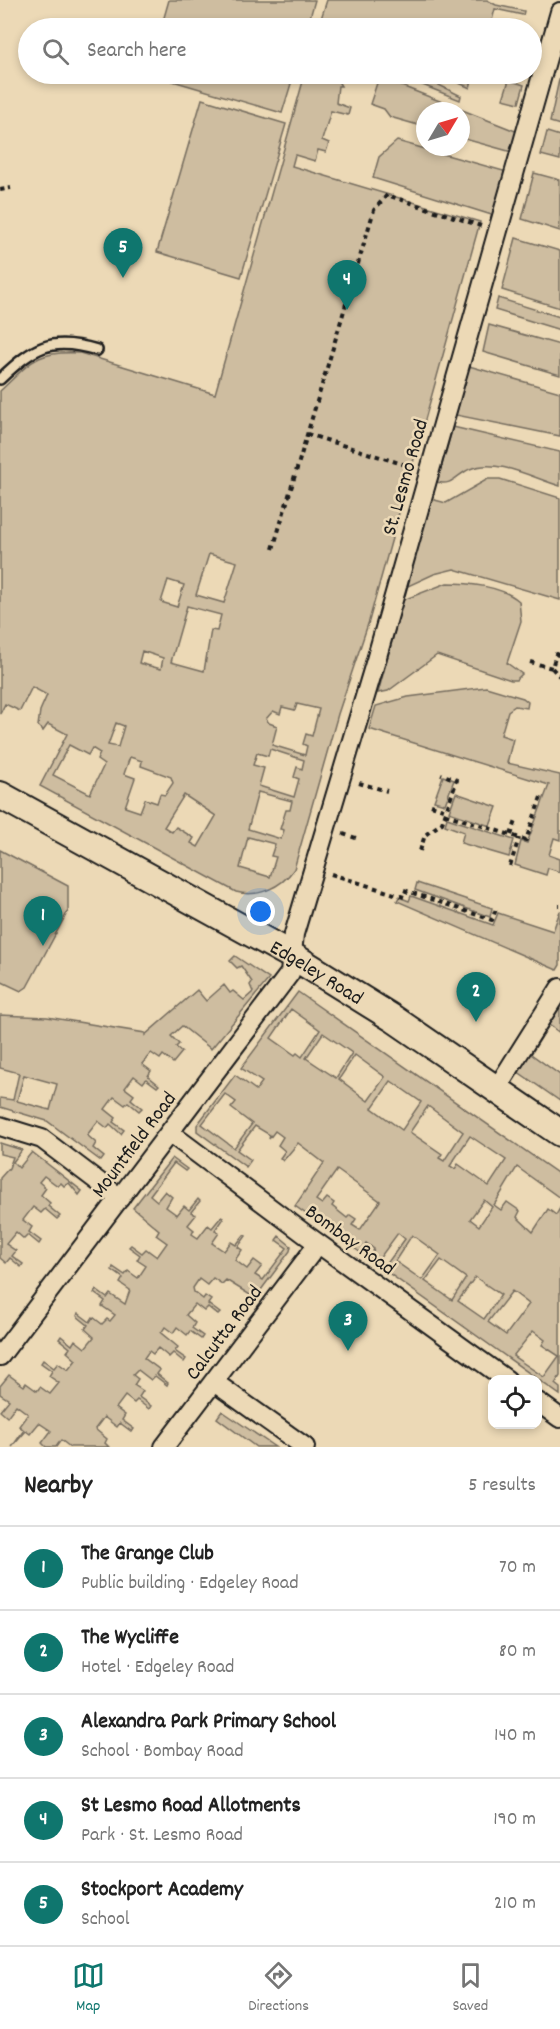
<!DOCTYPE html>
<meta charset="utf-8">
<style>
body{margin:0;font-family:Dekko,sans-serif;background:#f2f2f2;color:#222}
.controls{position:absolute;right:18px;bottom:18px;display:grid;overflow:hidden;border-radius:12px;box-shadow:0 3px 9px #0003}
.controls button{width:54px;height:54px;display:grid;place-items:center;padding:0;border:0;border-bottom:2px solid #e0e0e0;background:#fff;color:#222;font:30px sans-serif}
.compass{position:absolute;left:416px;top:102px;width:54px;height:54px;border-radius:50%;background:#fff;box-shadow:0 3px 9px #0003;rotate:52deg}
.you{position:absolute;left:261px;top:912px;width:21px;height:21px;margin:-15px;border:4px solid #fff;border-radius:50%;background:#1a73e8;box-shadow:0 0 0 9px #1a73e833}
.badge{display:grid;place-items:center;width:39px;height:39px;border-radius:50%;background:#0f766e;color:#fff;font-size:20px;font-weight:700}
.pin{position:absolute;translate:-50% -50px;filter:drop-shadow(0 2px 3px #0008)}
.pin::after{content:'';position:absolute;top:32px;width:21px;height:18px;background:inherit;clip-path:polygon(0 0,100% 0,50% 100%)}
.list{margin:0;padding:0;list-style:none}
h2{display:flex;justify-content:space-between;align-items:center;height:78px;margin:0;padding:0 24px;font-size:26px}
h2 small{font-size:20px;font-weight:400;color:#767676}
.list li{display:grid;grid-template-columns:39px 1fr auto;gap:18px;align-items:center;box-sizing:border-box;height:84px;padding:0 24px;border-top:2px solid #e0e0e0}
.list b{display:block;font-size:22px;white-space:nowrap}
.list p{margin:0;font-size:20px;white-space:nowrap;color:#767676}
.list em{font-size:20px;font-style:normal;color:#767676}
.icon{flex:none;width:33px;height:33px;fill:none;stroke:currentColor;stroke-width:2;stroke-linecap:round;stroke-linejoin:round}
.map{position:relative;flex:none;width:560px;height:1447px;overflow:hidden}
.search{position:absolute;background:#fff;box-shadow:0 3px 9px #0003;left:18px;right:18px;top:18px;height:66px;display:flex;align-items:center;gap:15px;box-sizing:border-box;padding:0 21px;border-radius:33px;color:#767676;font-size:22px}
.sheet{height:498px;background:#fff}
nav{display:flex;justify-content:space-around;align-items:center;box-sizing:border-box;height:84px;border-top:2px solid #e0e0e0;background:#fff;font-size:16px;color:#767676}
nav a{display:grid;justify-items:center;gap:3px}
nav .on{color:#0f766e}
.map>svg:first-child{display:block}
</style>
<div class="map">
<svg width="560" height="1447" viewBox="0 0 560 1447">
<rect width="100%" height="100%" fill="#ecd9b6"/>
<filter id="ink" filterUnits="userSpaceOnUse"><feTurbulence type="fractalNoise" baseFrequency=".0167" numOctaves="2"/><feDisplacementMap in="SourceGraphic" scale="12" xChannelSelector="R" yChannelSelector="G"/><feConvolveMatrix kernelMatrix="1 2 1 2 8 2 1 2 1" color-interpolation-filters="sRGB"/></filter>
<g filter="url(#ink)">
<g fill="#cebda0" stroke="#756c5e" stroke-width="1.5" fill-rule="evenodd">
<polygon points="169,0 315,0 307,28 161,28"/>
<polygon points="327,0 487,0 496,5 524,11 523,15 495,9 490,28 318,28"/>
<polygon points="149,74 294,74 282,113"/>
<path d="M305 74H344L338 81 341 86H338L336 103 350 108 348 115 331 111 322 140 329 143 326 152 318 150 315 161 295 155 292 166 480 222 369 621 338 714 294 869C281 888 257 898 236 892L40 786 67 734 48 724 43 731 38 726 40 711 47 695 32 687 20 711 5 704 0 714V391C30 363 36 350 80 353L215 394ZM209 554 237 562 224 603 196 595ZM168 580 184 585 177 607 161 602ZM187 606 221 615 217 631 211 630 204 671 171 662ZM142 651 163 658 161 669 139 663ZM297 704 319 709 312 736 306 734 303 744 307 746 305 755 272 745 277 726 269 723 266 719 273 711 280 714 282 707 295 710ZM116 723 124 726 118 747 108 745ZM69 745 88 755 92 748 100 753 97 760 104 765 90 794 53 775ZM270 749 304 760 302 769 297 767 294 777 299 779 294 797 259 786 264 768 253 765 257 753 268 756ZM130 757 142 761 141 766 171 777 173 783 165 795 160 794 157 803 145 799 140 812 125 807 135 778 124 774ZM258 792 292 801 290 810H286L280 829 284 830 281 839 248 829ZM184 795 216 816 198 847 191 843 194 838 176 827 172 832 164 827ZM248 837 275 844 271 856 276 857 270 877 240 868Z"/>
<polygon points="395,74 430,74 427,79 461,96 460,100"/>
<polygon points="439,74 480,74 478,81 472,80 470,88"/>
<polygon points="560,75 560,125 550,122"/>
<polygon points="379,77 518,132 512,152 461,138 461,111 425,111 425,127 390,117 384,109 370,104"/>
<polygon points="509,80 524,85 519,103 503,99"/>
<polygon points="202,99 286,124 241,277 157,252"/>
<polygon points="547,132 560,136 560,160 541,155"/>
<polygon points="397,141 507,172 495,216 373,178 379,157"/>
<polygon points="534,173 560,180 560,231 522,219"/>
<polygon points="516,238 560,251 560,308 502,290"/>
<polygon points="498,298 560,317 560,330 495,310"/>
<polygon points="489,325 560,345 560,375 483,352"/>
<polygon points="469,366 560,392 560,436 456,415"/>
<path d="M453 427 560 452V486C533 478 498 458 470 469 457 474 452 487 437 482Z"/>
<polygon points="488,479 500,479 560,498 560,600 454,569 434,574 406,587 431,499 446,503"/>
<path d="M447 583C468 583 502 586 519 601L521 621 507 663 522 674 516 680H511L437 655 388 691 378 693 403 600Z"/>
<polygon points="486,687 523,698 528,702 527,708 515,706 508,711 501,735 513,739 507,763 560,775 560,840 554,838 549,855 560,859 560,872 548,868 546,875 515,865 521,841 527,843 549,785 369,729 376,706 408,697"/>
<polygon points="443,776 454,780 445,804 434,801"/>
<polygon points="456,793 497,807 490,826 449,812"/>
<polygon points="447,818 514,840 509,857 461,843 464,832 445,825"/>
<polygon points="0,850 68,886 68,911 27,987 21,991 0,981"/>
<polygon points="417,883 492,908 490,917 415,890"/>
<polygon points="411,896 493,925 498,913 553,931 560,911 560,965 557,970 397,901 399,897 409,901"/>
<path d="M235 956 269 979 211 1049 182 1026 171 1036 179 1044 176 1047 182 1052 173 1063 163 1055 160 1059 151 1053 142 1064 151 1071 148 1076 159 1085 157 1087 146 1079 143 1083 134 1076 125 1088 134 1095 131 1099 142 1108 139 1111 128 1102 125 1105 114 1097 105 1109 116 1118 113 1122 124 1130 121 1134 110 1124 107 1128 98 1121 87 1135 96 1143 93 1148 104 1157 101 1161 47 1121 0 1107V1098L13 1100 19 1073 0 1068V1015L47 1017 145 1033V1035L197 990 206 1001 224 985 230 993 233 991 244 1000 253 992 250 985 252 982 241 966 237 968 230 961ZM24 1075 57 1084 50 1110 17 1101Z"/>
<path d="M298 992 560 1175V1198L517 1167 494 1205 501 1210 507 1202 520 1211 517 1217 533 1232 548 1209 556 1215 560 1208V1376L555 1384 560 1388V1395L383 1269 405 1239 398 1233 376 1263 370 1258 374 1249 366 1243 361 1253 295 1206 324 1163 298 1143 283 1161 280 1158 285 1151 278 1145 283 1137 275 1131 269 1139 270 1135 255 1126 237 1150 251 1160 246 1167 197 1131V1125L235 1075 256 1090 262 1082 241 1068ZM291 1009 320 1030 302 1057 297 1053 295 1055 271 1038ZM323 1033 352 1053 336 1078 306 1058ZM355 1055 385 1077 368 1101 339 1079ZM391 1081 421 1102 402 1130 372 1108ZM225 1094 236 1102 231 1108 252 1124 234 1148 202 1124ZM428 1106 463 1132 444 1161 439 1158 442 1154 410 1132ZM470 1136 506 1160 489 1186 458 1164 455 1169 450 1166ZM337 1170 380 1201 360 1230 352 1225 356 1219 350 1215 347 1218 332 1206 334 1203 327 1198 322 1204 316 1200ZM484 1200 492 1207 479 1226 470 1219ZM412 1235 440 1255 422 1280 395 1261ZM441 1260 466 1278 452 1300 425 1281ZM475 1277 501 1295 484 1319 458 1301ZM512 1291 529 1304 506 1335 488 1322ZM533 1331 545 1340 542 1345 559 1356 544 1377 513 1356Z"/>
<polygon points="560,999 560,1033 549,1025 531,1054 560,1075 560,1101 514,1069"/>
<polygon points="0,1143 22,1150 13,1162 19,1168 32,1152 82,1191 79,1195 69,1183 64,1186 61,1183 58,1186 44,1176 39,1182 46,1188 41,1195 50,1203 48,1206 60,1216 57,1219 45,1209 41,1213 33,1207 23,1220 32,1227 29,1232 41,1241 39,1244 28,1235 24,1239 16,1232 6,1244 16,1251 12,1256 23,1264 21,1267 10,1258 6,1263 0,1258 0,1178 9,1168 13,1157 0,1154"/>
<polygon points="172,1158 187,1169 185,1171 174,1163 150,1195 157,1201 165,1191 172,1197 166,1207 177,1215 184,1206 189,1210 198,1199 200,1201 191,1212 196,1215 188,1225 194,1230 192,1234 198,1238 208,1225 212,1228 221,1217 223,1218 215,1230 219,1233 212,1243 224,1251 231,1242 236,1245 244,1235 246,1236 238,1247 242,1250 235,1260 247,1269 254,1260 262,1266 255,1275 263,1280 287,1248 276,1240 279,1236 291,1246 290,1251 255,1298 226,1280 222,1284 213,1278 207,1285 199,1279 193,1288 194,1292 203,1299 205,1296 211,1300 208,1304 220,1313 218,1315 208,1307 204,1311 195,1304 186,1315 195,1323 192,1328 203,1336 201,1339 190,1331 187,1335 177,1327 173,1333 165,1327 161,1333 178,1347 175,1351 186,1359 184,1362 173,1353 169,1357 158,1348 153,1354 149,1351 144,1358 160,1370 157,1374 168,1383 167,1385 155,1376 151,1380 138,1370 133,1375 138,1379 134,1385 143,1391 139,1397 151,1406 149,1409 137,1400 134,1403 125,1396 116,1408 125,1415 122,1420 134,1429 132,1432 120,1423 117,1427 104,1417 95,1429 107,1439 105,1443 109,1447 70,1447 61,1440 56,1447 46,1447 42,1443 51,1431 39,1423 30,1434 26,1431 12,1447 24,1430 19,1426 28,1414 16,1405 7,1417 0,1411 9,1400 0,1394 0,1386 9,1375 24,1386 26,1383 37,1391 40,1387 50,1394 59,1383 49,1376 52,1371 41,1363 43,1360 54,1368 58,1363 68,1370 76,1360 67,1352 70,1348 59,1339 61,1336 72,1345 75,1340 85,1348 94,1337 85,1329 88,1325 77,1316 78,1313 90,1322 93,1317 102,1324 107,1319 110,1321 115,1315 102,1306 105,1301 94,1293 96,1290 107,1298 110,1294 125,1304 130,1290 120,1283 123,1278 112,1270 113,1267 125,1275 128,1271 138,1278 146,1266 137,1260 140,1255 129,1247 131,1245 142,1253 146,1249 157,1257 167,1243 156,1235 159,1230 133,1208"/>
<polygon points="222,1411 272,1445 275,1447 256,1447 217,1418"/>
</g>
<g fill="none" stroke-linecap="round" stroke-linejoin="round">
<g stroke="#1c1c1c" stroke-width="14">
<path id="lane" d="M0 379C34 347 50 336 97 350"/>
</g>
<g stroke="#1c1c1c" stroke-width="22">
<g id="street">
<polyline points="497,1088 560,988"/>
<polyline points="0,1126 42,1139 120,1198"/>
<polyline points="170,1133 305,1234 507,1380"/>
<polyline points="0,1356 290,973 294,934 376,660 560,12"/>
<polyline points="214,1382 305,1447"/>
<polyline points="538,1402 560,1418"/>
<polyline points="164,1447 318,1244"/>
</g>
</g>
<g stroke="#1c1c1c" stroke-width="30">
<g id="secondary">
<path id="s1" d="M0 795 291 955 394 1019 560 1133"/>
</g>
</g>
<g stroke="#1c1c1c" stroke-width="4" stroke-dasharray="4.5 4.5" stroke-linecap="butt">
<polyline points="0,190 11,188"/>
<polyline points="307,434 412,467"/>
<polyline points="273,549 374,210 387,195 481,226"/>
<polyline points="530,662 552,668 556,654 560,656"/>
<polyline points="552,668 560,677"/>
<polyline points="359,783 387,791"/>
<polyline points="431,805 446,810"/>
<polyline points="445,814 526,840 541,797"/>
<polyline points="343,834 359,839"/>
<polyline points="511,835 516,821"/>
<polyline points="420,851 425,835 442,823 457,780 441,774"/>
<polyline points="510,866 519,838"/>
<polyline points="331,874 404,897 407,891"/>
<polyline points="404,890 492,920 497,906"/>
<polyline points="559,906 560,906"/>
</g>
<use href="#lane" stroke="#ecd9b6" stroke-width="9"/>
<use href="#street" stroke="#ecd9b6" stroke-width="18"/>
<use href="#secondary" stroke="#ecd9b6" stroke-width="26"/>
</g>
</g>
<g text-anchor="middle" stroke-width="5" stroke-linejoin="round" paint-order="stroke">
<g font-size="21" fill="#1c1c1c" stroke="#ecd9b6">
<text transform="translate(404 477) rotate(-74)" y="7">St. Lesmo Road</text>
<text dy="7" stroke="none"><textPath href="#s1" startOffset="363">Edgeley Road</textPath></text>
<text transform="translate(133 1144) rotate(-53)" y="7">Mountfield Road</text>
<text transform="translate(351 1239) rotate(36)" y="7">Bombay Road</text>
<text transform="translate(223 1332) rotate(-53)" y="7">Calcutta Road</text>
</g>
</g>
</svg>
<div class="controls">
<button><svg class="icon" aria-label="locate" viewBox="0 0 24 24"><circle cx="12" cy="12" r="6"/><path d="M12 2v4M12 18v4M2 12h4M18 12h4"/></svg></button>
</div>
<svg class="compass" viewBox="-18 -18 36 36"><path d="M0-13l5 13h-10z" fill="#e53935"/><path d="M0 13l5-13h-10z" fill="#767676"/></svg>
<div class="you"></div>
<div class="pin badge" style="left:43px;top:946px">1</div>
<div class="pin badge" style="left:476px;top:1022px">2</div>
<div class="pin badge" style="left:348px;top:1351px">3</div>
<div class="pin badge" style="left:347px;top:310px">4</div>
<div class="pin badge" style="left:123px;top:278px">5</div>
<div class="search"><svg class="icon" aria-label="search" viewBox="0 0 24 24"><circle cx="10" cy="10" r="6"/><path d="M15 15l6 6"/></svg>Search here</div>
</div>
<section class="sheet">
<h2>Nearby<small>5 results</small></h2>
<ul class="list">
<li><span class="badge">1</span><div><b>The Grange Club</b><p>Public building · Edgeley Road</p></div><em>70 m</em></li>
<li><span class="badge">2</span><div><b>The Wycliffe</b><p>Hotel · Edgeley Road</p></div><em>80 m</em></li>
<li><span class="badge">3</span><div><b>Alexandra Park Primary School</b><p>School · Bombay Road</p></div><em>140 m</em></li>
<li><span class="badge">4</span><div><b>St Lesmo Road Allotments</b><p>Park · St. Lesmo Road</p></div><em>190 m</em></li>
<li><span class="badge">5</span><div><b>Stockport Academy</b><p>School</p></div><em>210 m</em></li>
</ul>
</section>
<nav>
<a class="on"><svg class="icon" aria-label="map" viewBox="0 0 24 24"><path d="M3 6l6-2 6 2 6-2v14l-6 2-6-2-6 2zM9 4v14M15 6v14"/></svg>Map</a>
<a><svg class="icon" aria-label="directions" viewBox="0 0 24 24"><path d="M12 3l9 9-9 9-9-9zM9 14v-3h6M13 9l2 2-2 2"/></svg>Directions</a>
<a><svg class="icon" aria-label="saved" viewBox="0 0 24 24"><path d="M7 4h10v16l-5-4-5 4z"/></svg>Saved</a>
</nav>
